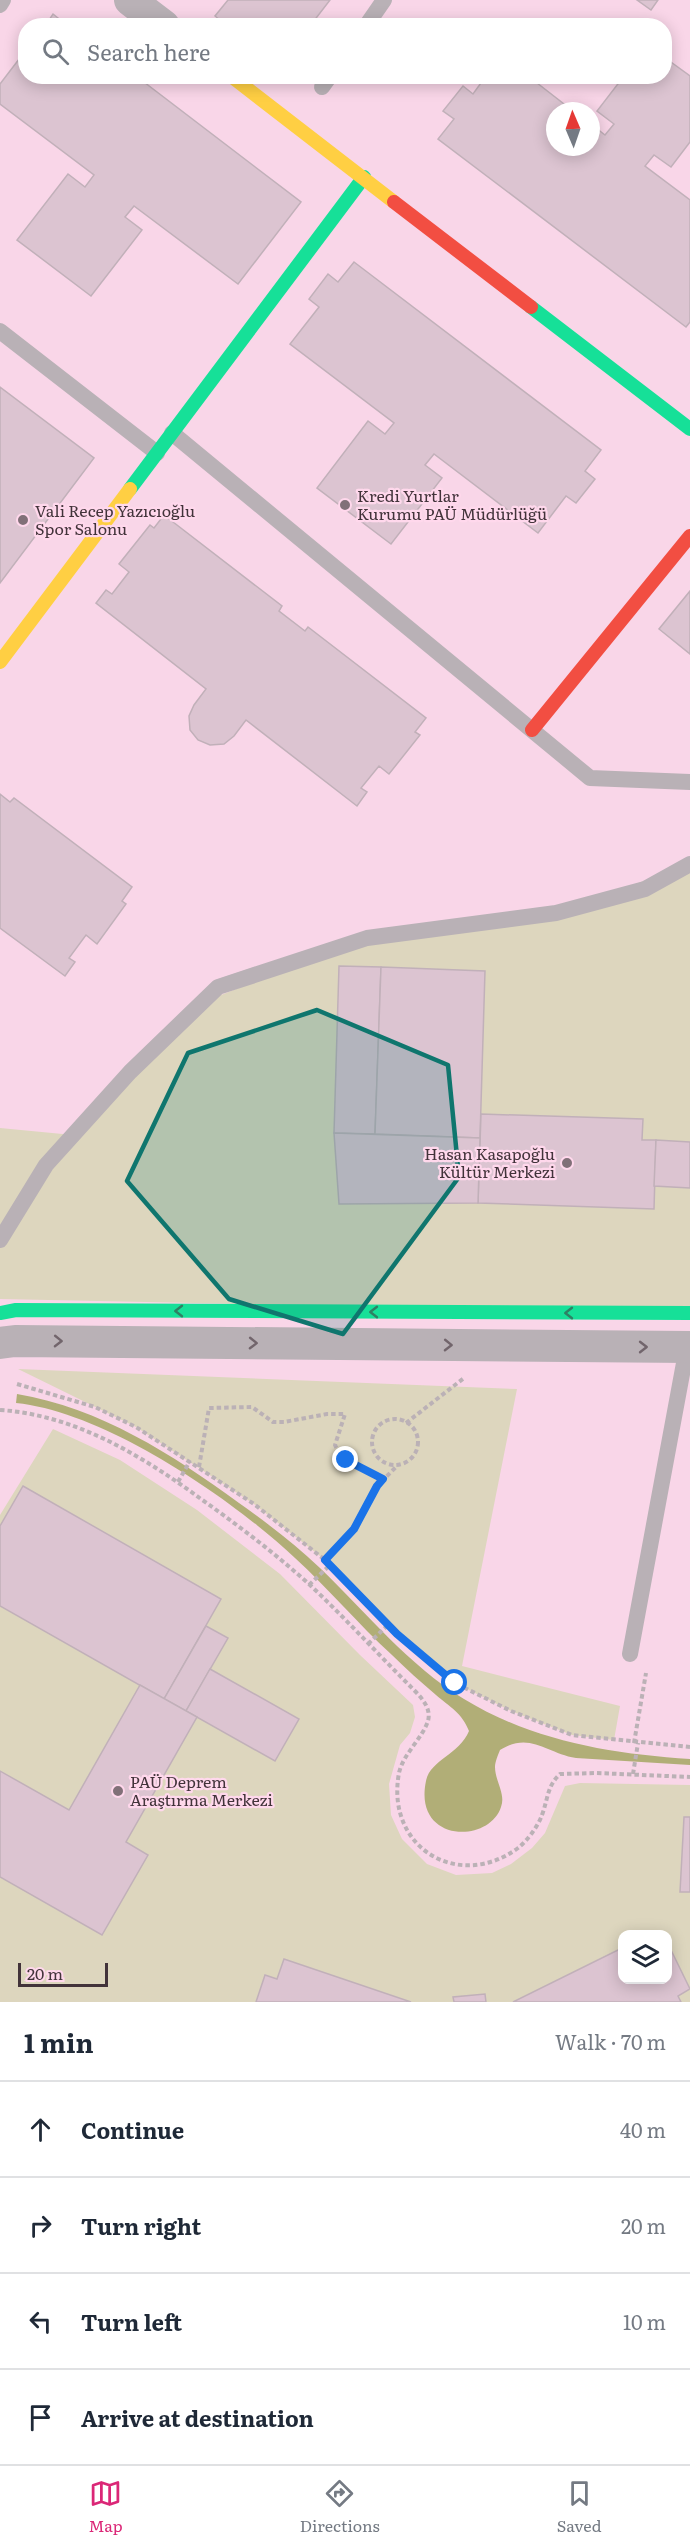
<!DOCTYPE html>
<meta charset="utf-8">
<style>
body{margin:0;font-family:Literata,serif;background:#f2f2f3;color:#1f2937}
.controls{position:absolute;right:18px;bottom:18px;display:grid;overflow:hidden;border-radius:12px;box-shadow:0 3px 15px #0003}
.controls button{width:54px;height:54px;display:grid;place-items:center;padding:0;border:0;border-bottom:2px solid #e0e1e3;background:#fff;color:#1f2937;font:30px sans-serif}
.compass{position:absolute;left:546px;top:102px;width:54px;height:54px;border-radius:50%;background:#fff;box-shadow:0 3px 15px #0003;rotate:358deg}
.scale{position:absolute;left:18px;bottom:15px;width:90px;box-sizing:border-box;padding-left:6px;border:3px solid #42333a;border-top:0;font-size:16px;line-height:21px;white-space:nowrap;color:#42333a;-webkit-text-stroke:4px #ffd8ec;paint-order:stroke}
.stop{position:absolute;width:18px;height:18px;margin:-14px;border:4px solid #1a73e8;border-radius:50%;background:#fff}
.stop.end{background:#1a73e8;border-color:#fff;box-shadow:0 2px 6px #0008}
.list{margin:0;padding:0;list-style:none}
h2{display:flex;justify-content:space-between;align-items:center;height:78px;margin:0;padding:0 24px;font-size:26px}
h2 small{font-size:20px;font-weight:400;color:#747a83}
.list li{display:grid;grid-template-columns:39px 1fr auto;gap:18px;align-items:center;box-sizing:border-box;height:96px;padding:0 24px;border-top:2px solid #e0e1e3}
.list b{display:block;font-size:22px;white-space:nowrap}
.list em{font-size:20px;font-style:normal;color:#747a83}
.icon{flex:none;width:33px;height:33px;fill:none;stroke:currentColor;stroke-width:2;stroke-linecap:round;stroke-linejoin:round}
.map{position:relative;flex:none;width:690px;height:2002px;overflow:hidden}
.search{position:absolute;background:#fff;box-shadow:0 3px 15px #0003;left:18px;right:18px;top:18px;height:66px;display:flex;align-items:center;gap:15px;box-sizing:border-box;padding:0 21px;border-radius:24px;color:#747a83;font-size:22px}
.sheet{height:462px;background:#fff}
nav{display:flex;justify-content:space-around;align-items:center;box-sizing:border-box;height:84px;border-top:2px solid #e0e1e3;background:#fff;font-size:16px;color:#747a83}
nav a{display:grid;justify-items:center;gap:3px}
nav .on{color:#db2777}
.map>svg:first-child{display:block}
</style>
<div class="map">
<svg width="690" height="2002" viewBox="0 0 690 2002">
<rect width="100%" height="100%" fill="#f6e1ec"/>
<path fill="#f9d6e8" fill-rule="evenodd" d="M0 0H690V2002H0ZM26 26H664V76H26ZM555 111H591V147H555ZM622 1934H668V1980H622Z"/>
<g fill="#ddd6be" fill-rule="evenodd">
<polygon points="690,864 690,1313 0,1299 0,1128 73,1135 203,1002 367,938 556,913"/>
<polygon points="18,1369 517,1389 462,1666 620,1706 614,1740 572,1735 511,1711 455,1683 397,1634 325,1560 254,1504 136,1427"/>
<path d="M53 1429 120 1460 197 1510 280 1574 360 1655 413 1705 415 1717 410 1733 400 1745 389 1784 391 1815 402 1839 427 1864 456 1875 492 1873 511 1864 532 1848 545 1833 565 1786 580 1783 690 1785V2002H0V1515ZM622 1934H668V1980H622Z"/>
</g>
<path fill="#b1ae77" d="M17 1394C100 1408 172 1454 239 1503 267 1523 295 1544 320 1568 367 1613 408 1665 464 1699 533 1741 611 1754 690 1759V1765L576 1758C546 1753 530 1731 500 1750 498 1755 495 1762 495 1767 495 1781 506 1794 501 1807 489 1844 413 1843 426 1781 430 1760 459 1755 469 1731 462 1713 450 1707 436 1695 421 1682 406 1669 392 1655 358 1624 329 1589 295 1558 230 1497 105 1412 16 1403Z"/>
<g fill="#dcc4d1" stroke="#c1b0b9" stroke-width="1.5">
<polygon points="228,0 330,0 310,26 227,26 215,16"/>
<polygon points="637,0 658,0 651,10"/>
<polygon points="53,14 68,26 45,26"/>
<polygon points="26,50 26,76 136,76 301,202 238,284 134,206 125,217 142,230 91,296 17,240 68,174 85,187 94,175 0,104 0,84"/>
<polygon points="664,57 690,76 690,142 671,167 654,155 645,166 690,200 690,322 686,327 438,139 454,119 443,111 463,86 473,94 486,76 528,76 573,111 555,111 555,147 591,147 591,124 605,135 614,124 597,111 624,76 664,76"/>
<polygon points="354,262 601,450 585,471 595,479 576,503 566,496 538,533 434,454 425,465 442,478 391,544 317,488 368,421 385,434 394,423 290,344 319,307 309,299 328,274 338,282"/>
<polygon points="0,387 94,458 0,583"/>
<polygon points="164,515 282,606 279,611 305,631 308,627 426,718 415,732 420,735 389,774 379,766 361,788 367,792 357,806 246,720 234,736 224,744 210,745 198,740 190,730 189,716 194,705 206,689 96,603 106,590 112,594 129,572 119,564 150,525 154,528"/>
<polygon points="690,591 690,654 659,629"/>
<polygon points="0,794 10,802 14,798 132,887 122,901 126,904 97,944 86,935 69,958 75,962 65,976 0,928"/>
<polygon points="339,966 381,967 375,1134 334,1133"/>
<polygon points="381,967 485,971 480,1138 375,1134"/>
<polygon points="481,1114 643,1119 642,1140 656,1140 654,1209 478,1203"/>
<polygon points="334,1133 480,1138 478,1203 339,1204"/>
<polygon points="656,1140 690,1142 690,1188 654,1186"/>
<polygon points="23,1486 221,1599 164,1699 0,1606 0,1526"/>
<polygon points="206,1626 228,1638 186,1711 164,1699"/>
<polygon points="210,1669 299,1719 275,1761 186,1711"/>
<polygon points="140,1685 197,1717 126,1842 148,1855 102,1935 0,1877 0,1771 69,1810"/>
<polygon points="684,1817 690,1817 690,1892 680,1892"/>
<polygon points="622,1948 622,1980 668,1980 668,1950 670,1948 690,1989 678,1996 681,2002 513,2002"/>
<polygon points="284,1959 411,2002 256,2002 265,1975 277,1979"/>
<polygon points="485,1994 486,2002 454,2002 453,1997"/>
</g>
<g fill="none" stroke-linecap="round" stroke-linejoin="round">
<g stroke="#bbb1b6" stroke-width="4" stroke-dasharray="4.5 3" stroke-linecap="butt">
<polyline points="17,1384 95,1407 136,1427 254,1504 325,1560 397,1634 455,1683 511,1711 572,1735 690,1747"/>
<path d="M0 1410C75 1415 141 1455 201 1499 239 1526 276 1554 311 1586 345 1618 377 1653 410 1686 419 1695 432 1707 428 1721 422 1739 403 1754 399 1773 385 1847 458 1892 518 1848 528 1840 538 1826 542 1815 548 1799 547 1786 560 1774L596 1773 690 1777"/>
<circle cx="395" cy="1442" r="23"/>
<polyline points="406,1423 464,1378"/>
<path d="M199 1467 209 1408 252 1407 273 1422H284L327 1414H345L335 1445C343 1463 366 1469 383 1479"/>
<polyline points="178,1482 190,1461"/>
<polyline points="325,1560 354,1529 377,1486 397,1466"/>
<polyline points="309,1585 330,1565"/>
<polyline points="368,1644 388,1625"/>
<polyline points="634,1743 646,1673"/>
<polyline points="633,1774 638,1743"/>
</g>
<g stroke="#b9b1b6" stroke-width="16">
<polyline points="0,5 3,0"/>
<polyline points="366,26 384,0"/>
<polyline points="322,87 330,76"/>
<polyline points="0,331 157,453"/>
<polyline points="172,433 590,778 690,782"/>
<polyline points="0,1240 46,1165 130,1072 218,987 367,938 556,913 645,889 690,864"/>
<polyline points="630,1654 687,1347"/>
</g>
<g stroke="#b9b1b6" stroke-width="32">
<polyline points="130,0 164,26"/>
<polyline points="0,1343 15,1341 690,1347"/>
</g>
<g stroke="#16e098" stroke-width="14">
<polyline points="531,307 690,429"/>
<polyline points="130,489 364,177"/>
<polyline points="0,1313 16,1310 690,1313"/>
</g>
<g stroke="#ffcf43" stroke-width="14">
<polyline points="231,76 394,202"/>
<polyline points="0,662 130,489"/>
</g>
<g stroke="#f24e42" stroke-width="14">
<polyline points="394,202 531,307"/>
<polyline points="532,730 690,536"/>
</g>
</g>
<defs><path id="oneway-chevron" d="M-2-3.5L2.5 0L-2 3.5" fill="none" stroke-width="1.6" stroke-linecap="round" stroke-linejoin="round" transform="scale(1.5)"/></defs>
<g stroke="#2e8164">
<use href="#oneway-chevron" transform="translate(179 1311) rotate(-180)"/>
<use href="#oneway-chevron" transform="translate(374 1312) rotate(-180)"/>
<use href="#oneway-chevron" transform="translate(569 1313) rotate(-180)"/>
</g>
<g stroke="#72656c">
<use href="#oneway-chevron" transform="translate(58 1341) rotate(1)"/>
<use href="#oneway-chevron" transform="translate(253 1343) rotate(1)"/>
<use href="#oneway-chevron" transform="translate(448 1345) rotate(1)"/>
<use href="#oneway-chevron" transform="translate(643 1347)"/>
</g>
<g fill="none" stroke-linecap="round" stroke-linejoin="round">
<polyline stroke="#1a73e8" stroke-width="8" points="346,1460 383,1479 377,1486 354,1529 325,1560 397,1634 455,1683"/>
</g>
<path fill="#0f766e" fill-opacity="0.2" stroke="#0f766e" stroke-width="4.5" stroke-linejoin="round" d="M317 1010 448 1065 459 1177 343 1334 229 1299 127 1181 188 1053Z"/>
<g fill="#817078" stroke="#ffd8ec" stroke-width="2">
<circle cx="345" cy="505" r="6"/>
<circle cx="23" cy="520" r="6"/>
<circle cx="567" cy="1163" r="6"/>
<circle cx="118" cy="1791" r="6"/>
</g>
<g text-anchor="middle" stroke-width="4.5" stroke-linejoin="round" paint-order="stroke">
<g font-size="16" fill="#42333a" stroke="#ffd8ec" text-anchor="start">
<text x="357" y="502">Kredi Yurtlar<tspan x="357" dy="18">Kurumu PAÜ Müdürlüğü</tspan></text>
<text x="35" y="517">Vali Recep Yazıcıoğlu<tspan x="35" dy="18">Spor Salonu</tspan></text>
<text x="555" y="1160" text-anchor="end">Hasan Kasapoğlu<tspan x="555" dy="18">Kültür Merkezi</tspan></text>
<text x="130" y="1788">PAÜ Deprem<tspan x="130" dy="18">Araştırma Merkezi</tspan></text>
</g>
</g>
</svg>
<div class="controls">
<button><svg class="icon" aria-label="layers" viewBox="0 0 24 24"><path d="M12 4l9 5-9 5-9-5zM3 14l9 5 9-5"/></svg></button>
</div>
<svg class="compass" viewBox="-18 -18 36 36"><path d="M0-13l5 13h-10z" fill="#e53935"/><path d="M0 13l5-13h-10z" fill="#747a83"/></svg>
<div class="scale">20 m</div>
<div class="stop" style="left:455px;top:1683px"></div>
<div class="stop end" style="left:346px;top:1460px"></div>
<div class="search"><svg class="icon" aria-label="search" viewBox="0 0 24 24"><circle cx="10" cy="10" r="6"/><path d="M15 15l6 6"/></svg>Search here</div>
</div>
<section class="sheet">
<h2>1 min<small>Walk · 70 m</small></h2>
<ul class="list">
<li><svg class="icon" aria-label="ahead" viewBox="0 0 24 24"><path d="M12 20V5M6 11l6-6 6 6"/></svg><div><b>Continue</b></div><em>40 m</em></li>
<li><svg class="icon" aria-label="right" viewBox="0 0 24 24"><path d="M7 20v-9h11M14 6l5 5-5 5"/></svg><div><b>Turn right</b></div><em>20 m</em></li>
<li><svg class="icon" aria-label="left" viewBox="0 0 24 24"><path d="M17 20v-9H6M10 6l-5 5 5 5"/></svg><div><b>Turn left</b></div><em>10 m</em></li>
<li><svg class="icon" aria-label="arrive" viewBox="0 0 24 24"><path d="M6 21V4h12l-3 4 3 4H6"/></svg><div><b>Arrive at destination</b></div></li>
</ul>
</section>
<nav>
<a class="on"><svg class="icon" aria-label="map" viewBox="0 0 24 24"><path d="M3 6l6-2 6 2 6-2v14l-6 2-6-2-6 2zM9 4v14M15 6v14"/></svg>Map</a>
<a><svg class="icon" aria-label="directions" viewBox="0 0 24 24"><path d="M12 3l9 9-9 9-9-9zM9 14v-3h6M13 9l2 2-2 2"/></svg>Directions</a>
<a><svg class="icon" aria-label="saved" viewBox="0 0 24 24"><path d="M7 4h10v16l-5-4-5 4z"/></svg>Saved</a>
</nav>
